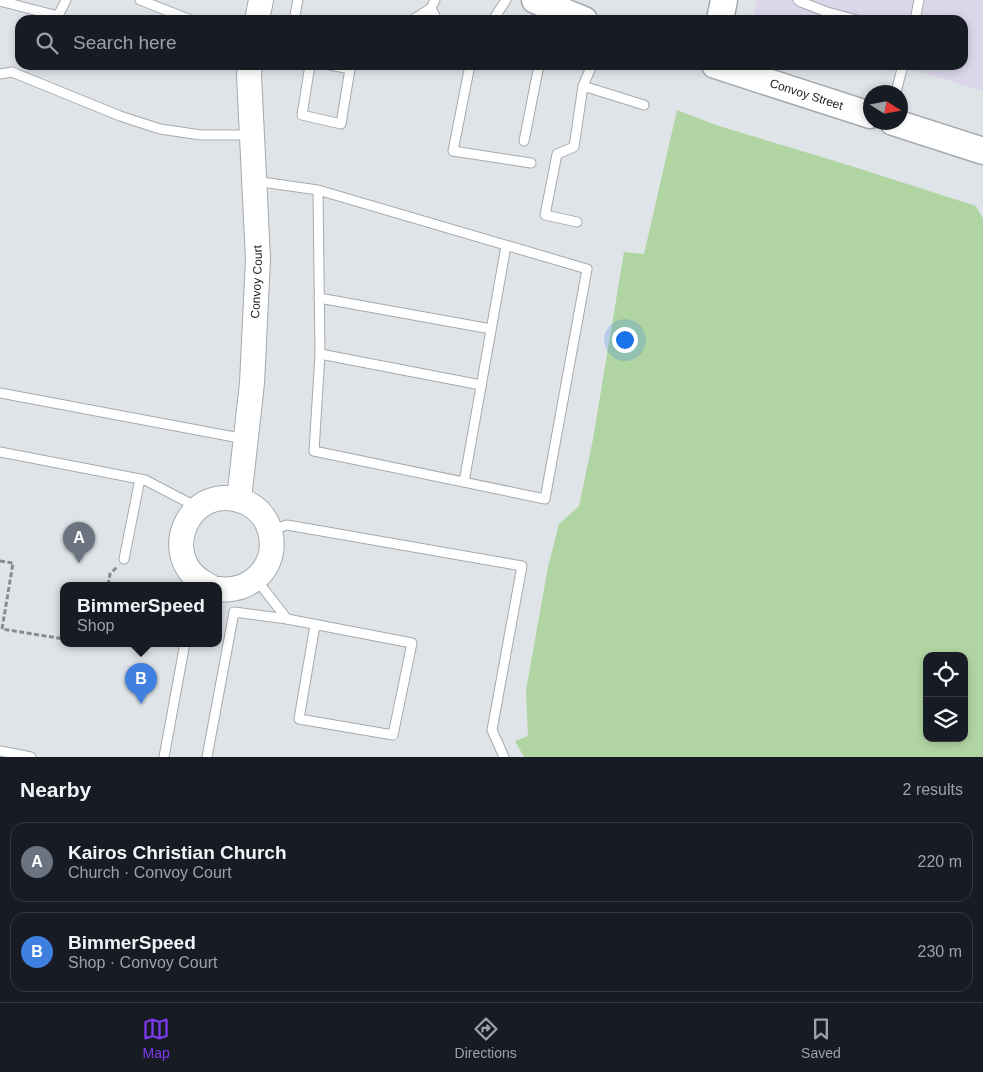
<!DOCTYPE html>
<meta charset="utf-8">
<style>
body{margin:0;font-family:Helvetica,sans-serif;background:#242831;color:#f1f3f6}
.controls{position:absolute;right:15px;bottom:15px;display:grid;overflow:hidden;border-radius:10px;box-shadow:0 2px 8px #0003}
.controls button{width:45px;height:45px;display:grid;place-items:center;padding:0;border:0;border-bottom:1px solid #363941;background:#171b24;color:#f1f3f6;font:25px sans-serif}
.compass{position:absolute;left:863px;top:85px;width:45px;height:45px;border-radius:50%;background:#171b24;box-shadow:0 2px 8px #0003;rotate:101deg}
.you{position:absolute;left:624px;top:339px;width:18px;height:18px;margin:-12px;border:4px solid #fff;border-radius:50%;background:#1a73e8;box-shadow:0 0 0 8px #1a73e833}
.badge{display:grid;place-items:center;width:32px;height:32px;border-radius:50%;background:#7c3aed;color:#fff;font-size:16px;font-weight:700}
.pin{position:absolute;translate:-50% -41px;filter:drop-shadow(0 1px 2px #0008)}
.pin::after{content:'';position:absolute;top:26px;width:18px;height:15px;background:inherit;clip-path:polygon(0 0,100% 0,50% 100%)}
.popup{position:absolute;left:60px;top:582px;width:162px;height:65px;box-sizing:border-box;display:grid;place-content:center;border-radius:10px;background:#171b24;filter:drop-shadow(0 1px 4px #0005);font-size:16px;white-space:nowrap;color:#9ea1a6}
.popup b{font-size:19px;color:#f1f3f6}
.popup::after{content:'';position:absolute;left:50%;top:100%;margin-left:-10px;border:10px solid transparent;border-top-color:#171b24}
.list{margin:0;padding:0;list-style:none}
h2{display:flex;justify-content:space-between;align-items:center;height:65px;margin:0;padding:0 20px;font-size:21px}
h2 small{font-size:16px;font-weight:400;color:#9ea1a6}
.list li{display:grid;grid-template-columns:32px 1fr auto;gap:15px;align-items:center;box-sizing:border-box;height:80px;margin:0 10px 10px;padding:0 10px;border:1px solid #363941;border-radius:15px}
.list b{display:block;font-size:19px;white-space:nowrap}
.list p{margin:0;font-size:16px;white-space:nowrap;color:#9ea1a6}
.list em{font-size:16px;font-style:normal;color:#9ea1a6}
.icon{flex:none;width:28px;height:28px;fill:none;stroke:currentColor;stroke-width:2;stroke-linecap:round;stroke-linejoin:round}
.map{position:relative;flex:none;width:983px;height:757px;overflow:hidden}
.search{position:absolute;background:#171b24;box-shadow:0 2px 8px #0003;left:15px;right:15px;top:15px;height:55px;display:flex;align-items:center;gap:12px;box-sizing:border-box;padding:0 18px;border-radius:15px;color:#9ea1a6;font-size:19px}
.sheet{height:245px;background:#171b24}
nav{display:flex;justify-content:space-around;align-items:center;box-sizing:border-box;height:70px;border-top:1px solid #363941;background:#171b24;font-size:14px;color:#9ea1a6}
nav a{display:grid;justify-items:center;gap:2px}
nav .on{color:#7c3aed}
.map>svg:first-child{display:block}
</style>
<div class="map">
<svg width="983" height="757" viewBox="0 0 983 757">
<rect width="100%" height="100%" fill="#dfe4e8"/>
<polygon fill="#dcd6eb" points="757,0 983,0 983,91 898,65 963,65 963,20 753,20"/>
<path fill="#b1d5a2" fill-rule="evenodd" d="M677 110 719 126 848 165 976 206 983 219V757H524L515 741 528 736 526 690 548 567 559 524 579 506 593 439 624 252 644 254ZM927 656H964V738H927Z"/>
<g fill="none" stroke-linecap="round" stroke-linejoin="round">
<g stroke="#a6aaae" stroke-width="11">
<g id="service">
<polyline points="140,0 191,20"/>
<polyline points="435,0 431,8 437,20"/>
<polyline points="798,0 801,2 827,12 857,20"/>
<polyline points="0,1 58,16 66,0"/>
<polyline points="414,19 431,8"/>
<polyline points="294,20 298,0"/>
<polyline points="493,20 506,0"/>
<polyline points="915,20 919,0"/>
<polyline points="310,65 302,115 341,124 350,69 330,65"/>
<polyline points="470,65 453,151 531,163"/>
<polyline points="0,74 12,72 120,116 160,129 201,135 251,135"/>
<polyline points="583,86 644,105"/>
<polyline points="896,92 903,65"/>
<polyline points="524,141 539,65"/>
<polyline points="254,181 318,190 587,269 545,499 314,451 320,354 318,190"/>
<polyline points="577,222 545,215 557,154 574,147 583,86 592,65"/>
<polyline points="319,298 491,329"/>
<polyline points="320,354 481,385"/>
<polyline points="0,393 245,439"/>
<polyline points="0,452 145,480 197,507"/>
<polyline points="464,482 506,246"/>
<polyline points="271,530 287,525 522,566 492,730 504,757"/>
<polyline points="124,559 140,479"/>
<polyline points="256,579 287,619 412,643 393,735 299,719 315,625"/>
<polyline points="0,751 31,757"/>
<polyline points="164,757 185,643"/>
<polyline points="207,757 234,612 287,619"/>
</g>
</g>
<g stroke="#a6aaae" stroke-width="26">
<g id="tertiary">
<polyline points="257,20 261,0"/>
<path id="s1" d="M239 499 252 383 258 259 249 75 250 65"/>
<path d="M208 585C154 560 189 477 247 503 258 508 267 519 270 531 279 565 252 593 218 589"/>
</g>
</g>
<g stroke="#a6aaae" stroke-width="29">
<g id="secondary">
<polyline points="535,0 584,20"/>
<polyline points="720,20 724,0"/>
<path id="s2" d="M715 65 870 115"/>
<polyline points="893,122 983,151"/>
</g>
</g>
<g stroke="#888c8f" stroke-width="3" stroke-dasharray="5 2.5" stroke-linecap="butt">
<polyline points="0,561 13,563 2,629 64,639"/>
<polyline points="108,585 110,574 117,567"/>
<polyline points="85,643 88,643"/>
</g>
<use href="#service" stroke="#fff" stroke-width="9"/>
<use href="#tertiary" stroke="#fff" stroke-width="24"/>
<use href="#secondary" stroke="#fff" stroke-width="26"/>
</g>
<g text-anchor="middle" stroke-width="4" stroke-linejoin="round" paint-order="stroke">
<g font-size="12" fill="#161719" stroke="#fff">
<text dy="4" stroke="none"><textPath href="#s2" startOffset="96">Convoy Street</textPath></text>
<text dy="4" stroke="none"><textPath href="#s1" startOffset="218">Convoy Court</textPath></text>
</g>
</g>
</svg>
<div class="controls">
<button><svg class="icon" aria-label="locate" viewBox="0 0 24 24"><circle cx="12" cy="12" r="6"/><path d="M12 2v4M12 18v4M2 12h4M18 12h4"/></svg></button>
<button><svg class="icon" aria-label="layers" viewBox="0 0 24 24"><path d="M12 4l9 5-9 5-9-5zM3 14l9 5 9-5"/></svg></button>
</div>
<svg class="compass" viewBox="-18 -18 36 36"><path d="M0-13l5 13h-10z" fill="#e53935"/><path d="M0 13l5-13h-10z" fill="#9ea1a6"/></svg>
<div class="you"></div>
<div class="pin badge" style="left:79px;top:563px;background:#6b7280">A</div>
<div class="pin badge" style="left:141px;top:704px;background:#3f7fe0">B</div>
<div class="popup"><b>BimmerSpeed</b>Shop</div>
<div class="search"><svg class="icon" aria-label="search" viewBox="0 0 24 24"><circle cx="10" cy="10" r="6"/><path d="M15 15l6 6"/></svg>Search here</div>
</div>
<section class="sheet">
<h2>Nearby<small>2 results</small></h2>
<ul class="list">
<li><span class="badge" style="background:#6b7280">A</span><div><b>Kairos Christian Church</b><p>Church · Convoy Court</p></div><em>220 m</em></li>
<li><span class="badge" style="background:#3f7fe0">B</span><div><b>BimmerSpeed</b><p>Shop · Convoy Court</p></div><em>230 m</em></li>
</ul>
</section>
<nav>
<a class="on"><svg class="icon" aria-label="map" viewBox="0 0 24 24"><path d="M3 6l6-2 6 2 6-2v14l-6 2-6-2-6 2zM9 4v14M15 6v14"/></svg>Map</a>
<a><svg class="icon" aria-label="directions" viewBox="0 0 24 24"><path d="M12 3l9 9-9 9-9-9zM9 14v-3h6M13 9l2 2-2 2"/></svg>Directions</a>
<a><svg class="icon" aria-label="saved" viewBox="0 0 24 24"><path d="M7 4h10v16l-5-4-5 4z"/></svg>Saved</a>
</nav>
